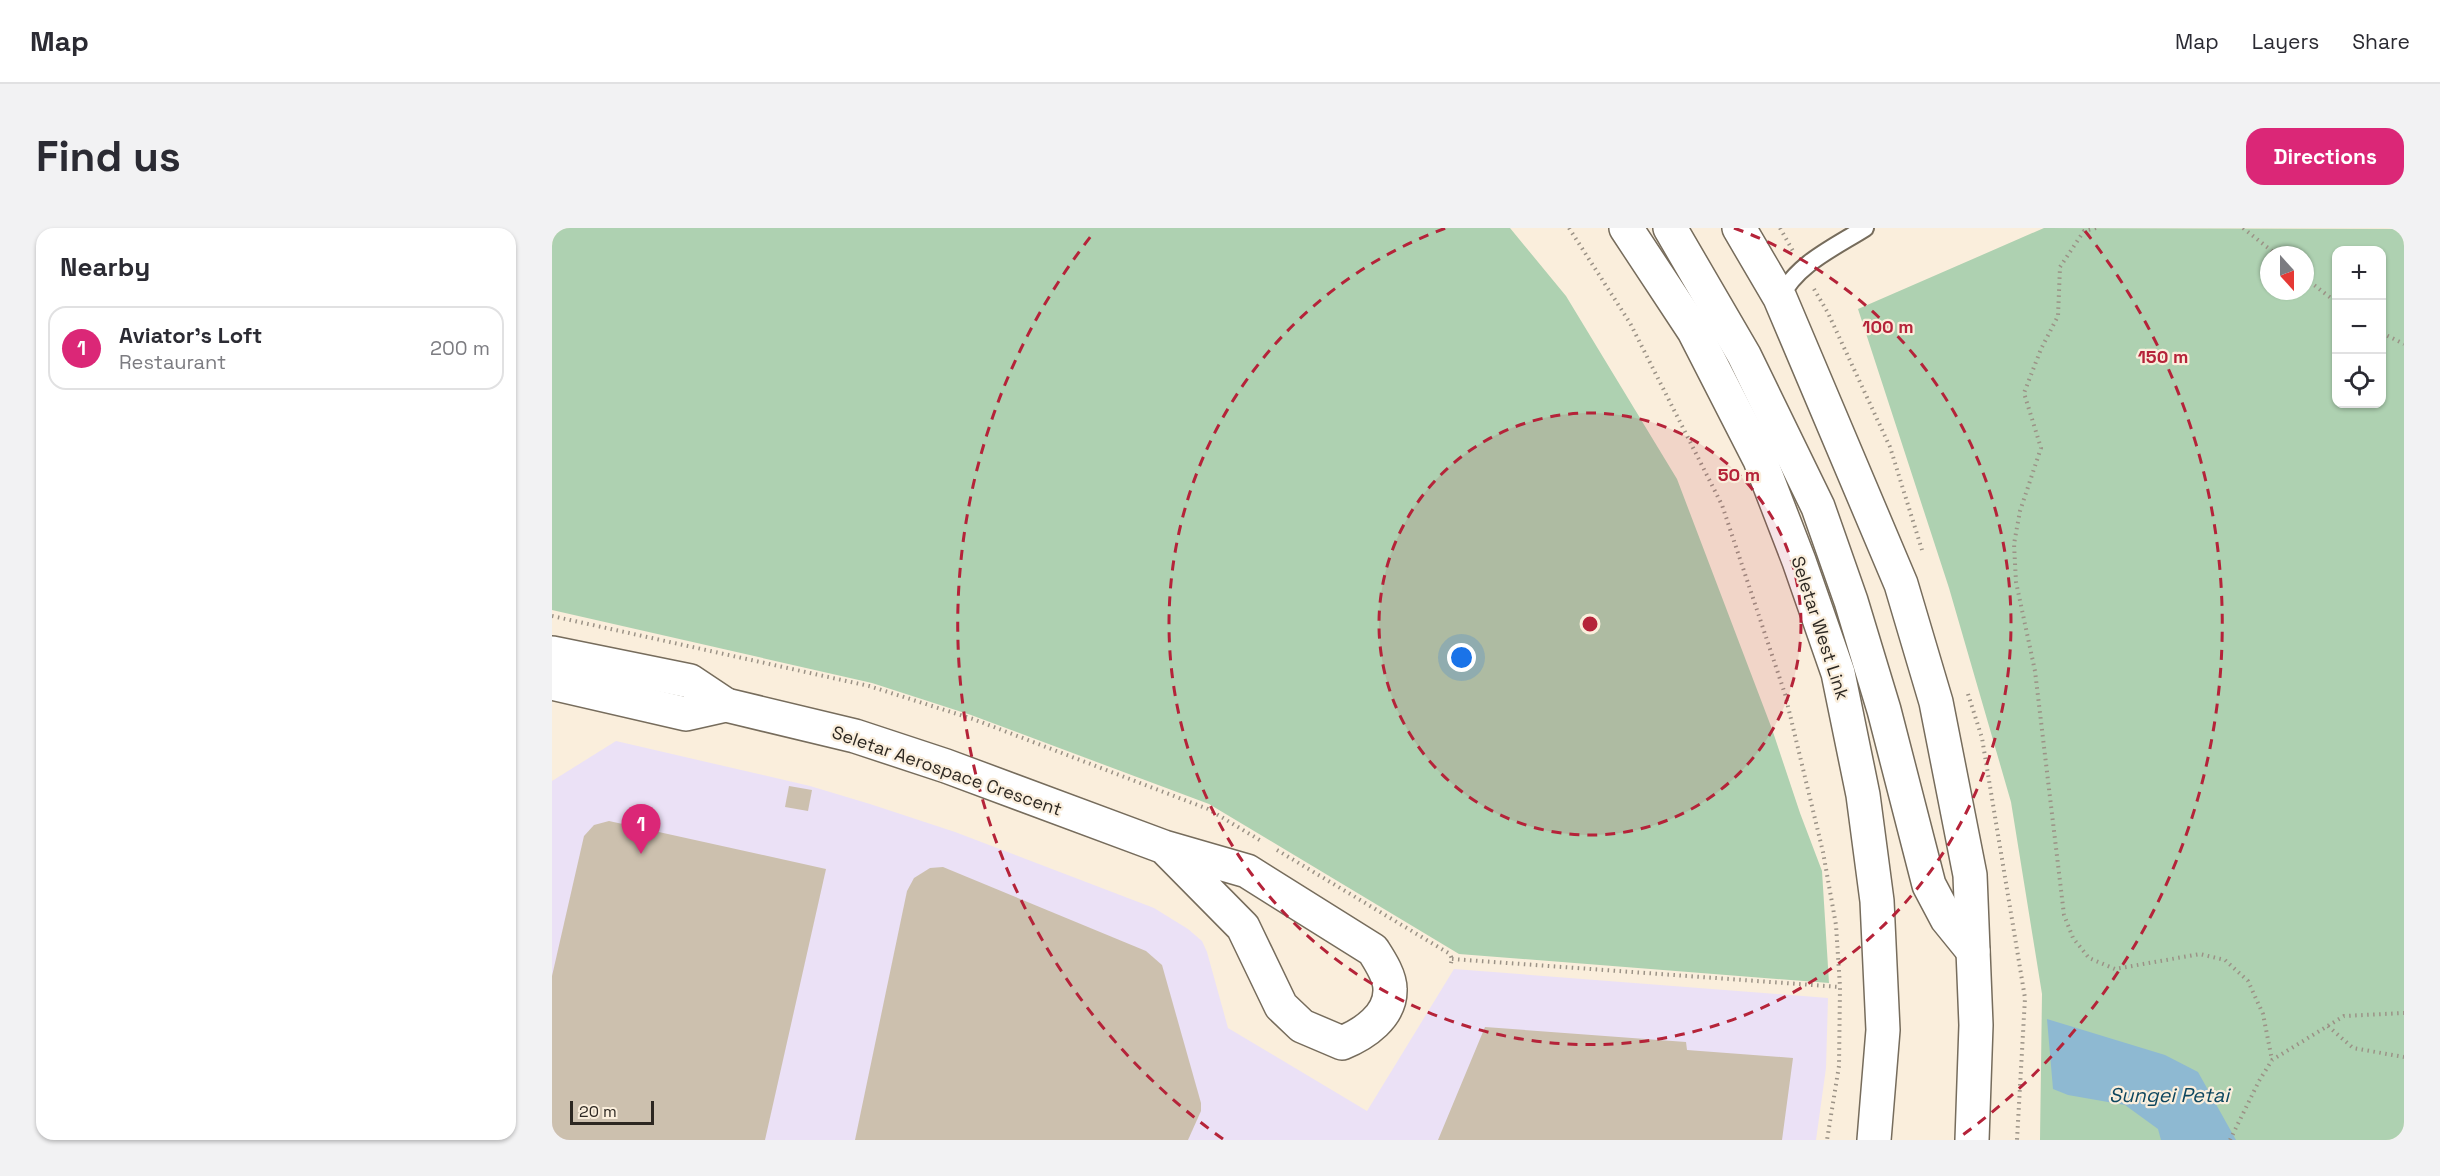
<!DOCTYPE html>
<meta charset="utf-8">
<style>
body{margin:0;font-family:"Space Grotesk",sans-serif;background:#f2f2f3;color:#2b2b33}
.controls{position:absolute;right:18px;top:18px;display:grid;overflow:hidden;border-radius:12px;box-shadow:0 2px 4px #0004}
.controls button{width:54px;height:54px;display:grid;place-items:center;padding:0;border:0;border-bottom:2px solid #e1e1e2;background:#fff;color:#2b2b33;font:30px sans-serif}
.compass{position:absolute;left:1708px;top:18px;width:54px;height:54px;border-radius:50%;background:#fff;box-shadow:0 2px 4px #0004;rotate:159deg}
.scale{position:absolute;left:18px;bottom:15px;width:84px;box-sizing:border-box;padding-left:6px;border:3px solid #2c2721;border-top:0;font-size:16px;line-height:21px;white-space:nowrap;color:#2c2721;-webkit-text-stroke:4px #faeedc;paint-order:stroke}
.you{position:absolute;left:910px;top:430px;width:21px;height:21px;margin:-15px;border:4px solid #fff;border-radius:50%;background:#1a73e8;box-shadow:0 0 0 9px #1a73e833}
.badge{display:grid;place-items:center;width:39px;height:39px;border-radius:50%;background:#db2777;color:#fff;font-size:20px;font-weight:700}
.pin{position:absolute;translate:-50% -50px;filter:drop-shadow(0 2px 3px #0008)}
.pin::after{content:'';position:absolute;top:32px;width:21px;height:18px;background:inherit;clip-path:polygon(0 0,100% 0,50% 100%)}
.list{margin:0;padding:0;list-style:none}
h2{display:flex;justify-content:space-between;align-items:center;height:78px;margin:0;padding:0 24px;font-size:26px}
h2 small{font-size:20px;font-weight:400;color:#7c7c81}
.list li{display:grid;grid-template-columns:39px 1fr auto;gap:18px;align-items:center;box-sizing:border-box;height:84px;margin:0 12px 12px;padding:0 12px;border:2px solid #e1e1e2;border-radius:18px}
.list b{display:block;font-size:22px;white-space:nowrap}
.list p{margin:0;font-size:20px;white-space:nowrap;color:#7c7c81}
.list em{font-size:20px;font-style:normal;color:#7c7c81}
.icon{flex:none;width:33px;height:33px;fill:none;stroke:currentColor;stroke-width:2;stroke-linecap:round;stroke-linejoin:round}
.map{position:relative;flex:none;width:1852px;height:912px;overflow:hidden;border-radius:18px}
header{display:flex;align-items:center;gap:36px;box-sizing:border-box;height:84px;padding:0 30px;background:#fff;border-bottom:2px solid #e1e1e2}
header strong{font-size:28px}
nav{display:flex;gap:33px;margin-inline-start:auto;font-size:21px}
.intro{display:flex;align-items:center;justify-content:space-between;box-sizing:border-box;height:144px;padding:0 36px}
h1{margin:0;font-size:42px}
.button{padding:15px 27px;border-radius:18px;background:#db2777;color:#fff;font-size:21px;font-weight:700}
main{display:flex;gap:36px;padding:0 36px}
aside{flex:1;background:#fff;border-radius:18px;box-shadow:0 2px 4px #0004}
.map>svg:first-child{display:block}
</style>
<header>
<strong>Map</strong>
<nav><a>Map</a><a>Layers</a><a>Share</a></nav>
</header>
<div class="intro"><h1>Find us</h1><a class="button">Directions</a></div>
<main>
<aside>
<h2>Nearby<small></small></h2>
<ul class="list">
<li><span class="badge">1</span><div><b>Aviator's Loft</b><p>Restaurant</p></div><em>200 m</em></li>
</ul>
</aside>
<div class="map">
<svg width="1852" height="912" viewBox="0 0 1852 912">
<rect width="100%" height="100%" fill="#faeedc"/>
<polygon fill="#ebe1f6" points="64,513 258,558 318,576 403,604 602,680 636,701 650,713 655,724 676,800 815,883 902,741 1276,770 1274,840 1264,912 0,912 0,553"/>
<g fill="#aed1b1" fill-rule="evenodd">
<polygon points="0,0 958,0 1014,68 1125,251 1220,501 1248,585 1270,643 1277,755 907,726 657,576 419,487 320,455 0,382"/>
<path d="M1492 0 1852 1V912H1488L1490 766 1459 574 1397 360 1306 81ZM1784 22H1830V176H1784ZM1717 27H1753V63H1717Z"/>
</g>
<polygon fill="#8eb9d2" points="1495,791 1613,827 1646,844 1684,912 1609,912 1606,901 1573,877 1516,867 1501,861"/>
<g fill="#ccc0ae">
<polygon points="237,558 260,562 256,583 233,579"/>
<polygon points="57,593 274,641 213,912 0,912 0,748 32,608 42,597"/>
<polygon points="391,639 594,723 610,737 649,875 649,883 636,912 303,912 355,663 362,650 378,640"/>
<polygon points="933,799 1134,814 1135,822 1241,830 1230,912 886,912"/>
</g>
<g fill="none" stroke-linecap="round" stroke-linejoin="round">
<g stroke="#766c5c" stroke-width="20">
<path id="service" d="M1228 70C1244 36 1283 19 1313 0"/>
</g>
<g stroke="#766c5c" stroke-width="36">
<g id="tertiary">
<polyline points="0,425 138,453 174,477"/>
<path d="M0 455 134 486 174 477 303 508 394 538 612 619 695 643 821 722C828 733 838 748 838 761 839 788 812 806 790 815L750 798 729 778 691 699 612 619"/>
</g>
</g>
<g stroke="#766c5c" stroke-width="36">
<g id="secondary">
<polyline points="1074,0 1142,103 1208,232 1247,333 1286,445 1311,567 1325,673 1331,802 1322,912"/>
<polyline points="1187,0 1228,70 1349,356 1384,474 1418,647 1424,797 1420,912"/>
</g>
</g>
<g stroke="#766c5c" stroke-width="36">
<polyline id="motorway" points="1118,0 1192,127 1266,279 1299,373 1332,482 1377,657 1395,691 1421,723"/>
</g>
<g stroke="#9b9286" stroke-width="4" stroke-dasharray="1.5 4.5" stroke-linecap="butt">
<polyline points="1017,0 1078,95 1170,277 1233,466 1271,624 1284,697 1288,759 1287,838 1275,912"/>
<polyline points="1228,0 1241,23"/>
<polyline points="1544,0 1532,3 1508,39 1506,88 1489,121 1472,165 1489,220 1468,283 1462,316 1464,354 1483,443 1512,687 1521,710 1537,730 1563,741 1648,726 1673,732 1696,753 1711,786 1720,832"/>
<polyline points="1691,0 1725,27"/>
<polyline points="1753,50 1784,74"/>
<polyline points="1262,61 1276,85 1338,219 1370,322"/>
<polyline points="1830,105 1852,116"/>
<polyline points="0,388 317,458 421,491 656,581 711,614"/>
<polyline points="1416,466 1430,510 1473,770 1465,912"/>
<polyline points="725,622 898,726 900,731 898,739"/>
<polyline points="900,731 1288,759"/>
<polyline points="1776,798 1801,820 1852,829"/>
<polyline points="1678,912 1707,853 1720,832 1792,788 1852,785"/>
</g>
<use href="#service" stroke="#fff" stroke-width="16"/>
<use href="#tertiary" stroke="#fff" stroke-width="33"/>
<use href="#secondary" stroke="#fff" stroke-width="33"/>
<use href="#motorway" stroke="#fff" stroke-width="33"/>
</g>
<circle cx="1038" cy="396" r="211" fill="#b52339" fill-opacity=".12"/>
<g fill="none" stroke="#b52339" stroke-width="3" stroke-dasharray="10 8">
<circle cx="1038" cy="396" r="211"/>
<path d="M1182 0A421 421 0 1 1 894 0"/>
<path d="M671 911A632 632 0 0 1 543 3M1533 3A632 632 0 0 1 1405 911"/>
</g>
<g text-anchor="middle" stroke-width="4.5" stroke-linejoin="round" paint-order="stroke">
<g font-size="18" fill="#2c2721" stroke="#faeedc">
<text transform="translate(1268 400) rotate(72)" y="6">Seletar West Link</text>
<text transform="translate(395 543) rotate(19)" y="6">Seletar Aerospace Crescent</text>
</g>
<g font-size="20" font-style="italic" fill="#0d465f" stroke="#faeedc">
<text x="1617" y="874">Sungei Petai</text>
</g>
</g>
<circle cx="1038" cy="396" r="9" fill="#b52339" stroke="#faeedc" stroke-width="3"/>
<g font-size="18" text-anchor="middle" font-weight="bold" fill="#b52339" stroke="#faeedc" stroke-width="4.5" stroke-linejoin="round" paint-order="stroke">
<text x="1336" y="105">100 m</text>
<text x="1611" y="135">150 m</text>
<text x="1187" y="253">50 m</text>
</g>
</svg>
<div class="controls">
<button>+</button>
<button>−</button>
<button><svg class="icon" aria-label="locate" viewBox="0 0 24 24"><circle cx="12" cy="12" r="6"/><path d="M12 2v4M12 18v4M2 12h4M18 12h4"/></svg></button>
</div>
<svg class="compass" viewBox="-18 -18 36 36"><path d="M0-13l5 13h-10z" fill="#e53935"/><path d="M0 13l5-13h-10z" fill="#7c7c81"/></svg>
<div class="scale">20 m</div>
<div class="you"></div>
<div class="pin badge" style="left:89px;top:626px">1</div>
</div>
</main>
